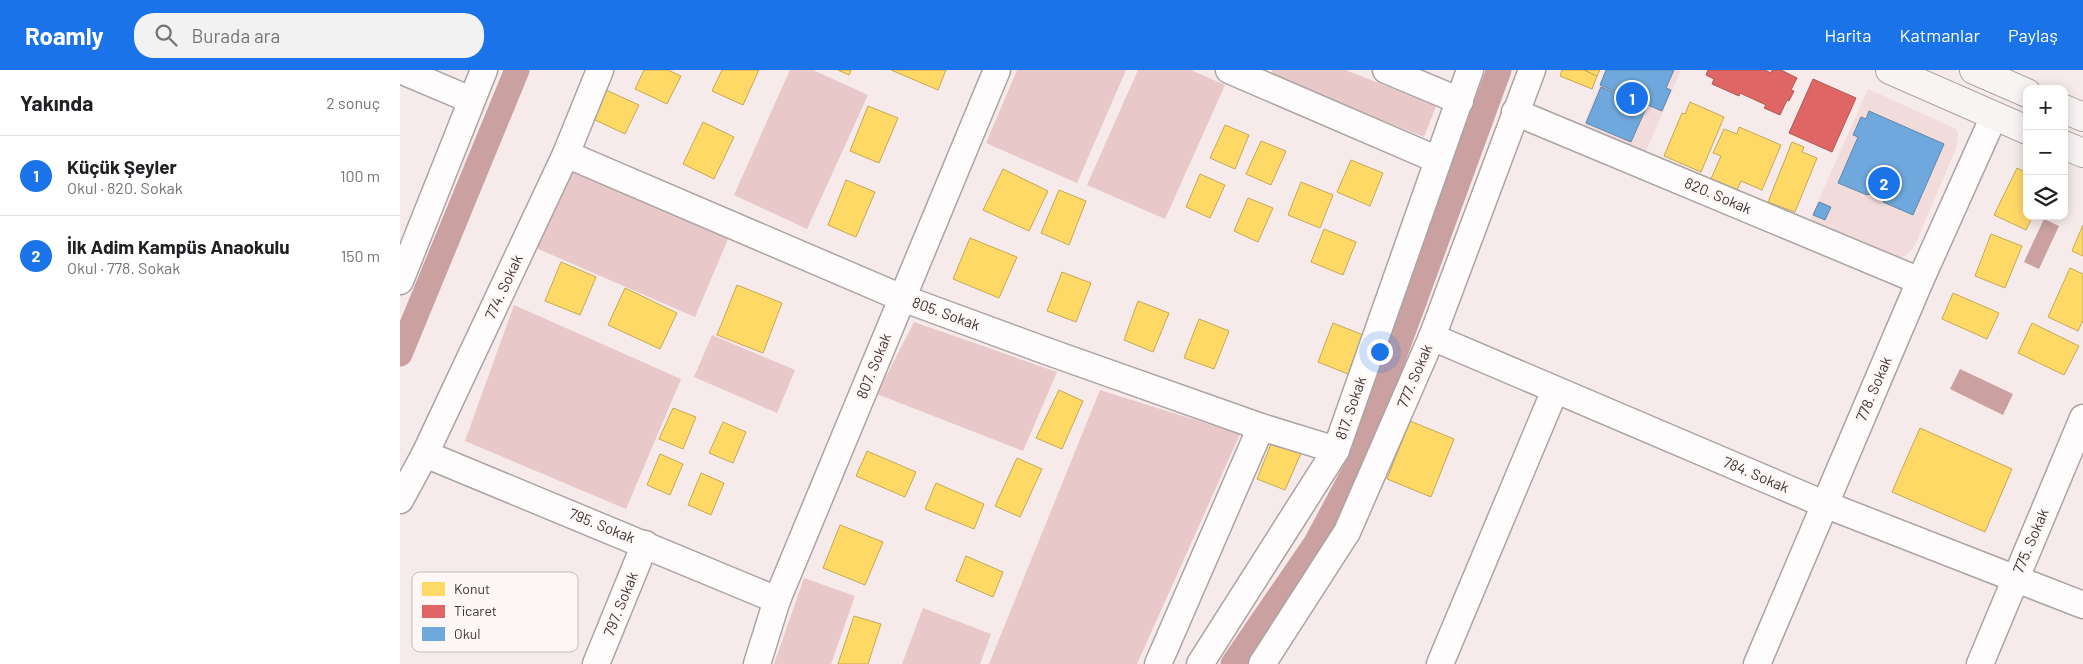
<!DOCTYPE html>
<html lang="tr">
<meta charset="utf-8">
<style>
body{margin:0;font-family:Barlow,sans-serif;background:#f2f2f2;color:#202124}
.controls{position:absolute;right:15px;top:15px;display:grid;overflow:hidden;border-radius:10px;box-shadow:0 2px 12px #0003}
.controls button{width:45px;height:45px;display:grid;place-items:center;padding:0;border:0;border-bottom:1px solid #e0e0e0;background:#fff;color:#202124;font:25px sans-serif}
.you{position:absolute;left:979px;top:281px;width:18px;height:18px;margin:-12px;border:4px solid #fff;border-radius:50%;background:#1a73e8;box-shadow:0 0 0 8px #1a73e833}
.badge{display:grid;place-items:center;width:32px;height:32px;border-radius:50%;background:#1a73e8;color:#fff;font-size:16px;font-weight:700}
.pin{position:absolute;translate:-50% -50%;border:2px solid #fff;box-shadow:0 1px 5px #0006}
.list{margin:0;padding:0;list-style:none}
h2{display:flex;justify-content:space-between;align-items:center;height:65px;margin:0;padding:0 20px;font-size:21px}
h2 small{font-size:16px;font-weight:400;color:#757577}
.list li{display:grid;grid-template-columns:32px 1fr auto;gap:15px;align-items:center;box-sizing:border-box;height:80px;padding:0 20px;border-top:1px solid #e0e0e0}
.list b{display:block;font-size:19px;white-space:nowrap}
.list p{margin:0;font-size:16px;white-space:nowrap;color:#757577}
.list em{font-size:16px;font-style:normal;color:#757577}
.icon{flex:none;width:28px;height:28px;fill:none;stroke:currentColor;stroke-width:2;stroke-linecap:round;stroke-linejoin:round}
.map{position:relative;flex:none;width:1683px;height:594px;overflow:hidden}
header{display:flex;align-items:center;gap:30px;box-sizing:border-box;height:70px;padding:0 25px;background:#1a73e8;color:#fff}
header strong{font-size:24px}
nav{display:flex;gap:28px;margin-inline-start:auto;font-size:18px}
.search{width:350px;height:45px;background:#f2f2f2;display:flex;align-items:center;gap:12px;box-sizing:border-box;padding:0 18px;border-radius:20px;color:#757577;font-size:19px}
main{display:flex}
aside{flex:1;background:#fff}
.map>svg:first-child{display:block}
</style>
<header>
<strong>Roamly</strong>
<div class="search"><svg class="icon" aria-label="search" viewBox="0 0 24 24"><circle cx="10" cy="10" r="6"/><path d="M15 15l6 6"/></svg>Burada ara</div>
<nav><a>Harita</a><a>Katmanlar</a><a>Paylaş</a></nav>
</header>
<main>
<aside>
<h2>Yakında<small>2 sonuç</small></h2>
<ul class="list">
<li><span class="badge">1</span><div><b>Küçük Şeyler</b><p>Okul · 820. Sokak</p></div><em>100 m</em></li>
<li><span class="badge">2</span><div><b>İlk Adim Kampüs Anaokulu</b><p>Okul · 778. Sokak</p></div><em>150 m</em></li>
</ul>
</aside>
<div class="map">
<svg width="1683" height="594" viewBox="0 0 1683 594">
<rect width="100%" height="100%" fill="#f6eaea"/>
<g fill="#f1dbdb">
<polygon points="1206,0 1281,0 1246,81 1183,56"/>
<polygon points="1468,19 1556,59 1558,64 1557,76 1514,177 1506,185 1500,188 1410,150"/>
</g>
<g fill="#e8c8c8">
<polygon points="390,0 413,0 468,25 407,159 334,125"/>
<polygon points="617,0 726,0 677,113 586,73"/>
<polygon points="738,0 791,0 825,15 765,149 687,115"/>
<polygon points="872,0 946,0 1036,36 1024,67 874,7"/>
<polygon points="170,100 328,169 295,247 136,178"/>
<polygon points="114,235 281,309 226,439 65,371"/>
<polygon points="514,252 657,302 623,381 477,324"/>
<polygon points="312,265 395,300 377,343 294,307"/>
<polygon points="700,320 840,364 737,594 589,594"/>
<polygon points="404,508 455,526 431,594 374,594"/>
<polygon points="523,538 591,564 580,594 502,594"/>
</g>
<g fill="#caa0a0">
<polygon points="1644,149 1659,156 1639,199 1624,192"/>
<polygon points="1560,299 1613,324 1603,345 1550,319"/>
</g>
<g fill="#ffd966" stroke="#c5a858">
<polygon points="244,0 268,0 281,6 267,34 235,19"/>
<polygon points="322,0 359,0 343,35 312,21"/>
<polygon points="438,0 451,0 449,5"/>
<polygon points="491,0 546,0 538,20"/>
<polygon points="1162,0 1184,0 1197,6 1192,19 1160,6"/>
<polygon points="1184,0 1200,0 1197,6"/>
<polygon points="206,20 239,35 225,64 193,49"/>
<polygon points="1290,32 1324,47 1301,102 1264,86 1282,43 1285,44"/>
<polygon points="468,36 498,48 479,93 450,81"/>
<polygon points="303,52 334,67 314,109 283,94"/>
<polygon points="825,55 849,65 835,99 810,88"/>
<polygon points="1339,57 1381,75 1362,120 1341,111 1337,120 1311,109 1321,86 1313,83 1324,59 1337,64"/>
<polygon points="861,71 886,81 871,115 846,104"/>
<polygon points="1392,72 1404,77 1402,82 1417,88 1395,142 1368,132"/>
<polygon points="951,90 983,103 970,136 937,122"/>
<polygon points="1617,98 1627,103 1627,146 1633,146 1626,160 1594,145"/>
<polygon points="603,99 648,121 629,161 583,140"/>
<polygon points="800,104 825,115 810,148 786,137"/>
<polygon points="446,110 475,122 456,167 428,155"/>
<polygon points="901,112 933,125 920,158 888,145"/>
<polygon points="659,120 686,131 669,175 641,163"/>
<polygon points="848,128 873,138 858,172 834,161"/>
<polygon points="1683,155 1683,186 1672,181"/>
<polygon points="924,159 956,172 943,205 911,192"/>
<polygon points="1591,164 1622,176 1605,218 1575,206"/>
<polygon points="570,168 617,187 599,228 553,209"/>
<polygon points="161,192 196,207 180,245 145,231"/>
<polygon points="1670,198 1683,204 1683,250 1678,261 1648,247"/>
<polygon points="662,202 691,213 676,252 647,241"/>
<polygon points="337,215 382,233 363,283 317,265"/>
<polygon points="225,218 277,243 260,279 208,255"/>
<polygon points="1553,223 1599,243 1587,269 1542,249"/>
<polygon points="738,231 769,243 753,282 724,270"/>
<polygon points="799,249 829,261 814,299 784,288"/>
<polygon points="933,253 963,265 948,304 918,292"/>
<polygon points="1632,253 1679,276 1664,305 1618,283"/>
<polygon points="659,320 683,331 662,379 636,368"/>
<polygon points="273,338 296,347 283,379 259,369"/>
<polygon points="1010,351 1054,369 1031,427 987,409"/>
<polygon points="323,352 346,362 333,393 309,383"/>
<polygon points="1520,358 1612,399 1585,462 1492,422"/>
<polygon points="873,369 902,381 885,420 857,409"/>
<polygon points="467,381 516,402 505,427 456,406"/>
<polygon points="260,384 283,394 270,425 247,415"/>
<polygon points="617,388 642,399 620,447 595,436"/>
<polygon points="301,403 324,413 311,445 288,435"/>
<polygon points="536,413 584,434 574,459 525,439"/>
<polygon points="440,455 483,472 465,515 423,498"/>
<polygon points="566,486 603,502 593,527 556,511"/>
<polygon points="454,546 481,554 468,594 438,594"/>
</g>
<g fill="#e06666" stroke="#b05858">
<polygon points="1308,0 1365,0 1371,3 1372,0 1381,0 1397,8 1391,20 1394,21 1389,31 1387,30 1380,45 1364,38 1366,35 1340,23 1339,26 1312,14 1314,9 1306,5"/>
<polygon points="1413,9 1456,28 1432,82 1389,63"/>
</g>
<g fill="#6fa8dc" stroke="#6186aa">
<polygon points="1206,0 1274,0 1266,18 1271,20 1262,41 1200,15"/>
<polygon points="1201,17 1247,36 1231,72 1186,53"/>
<polygon points="1469,41 1544,74 1513,145 1483,132 1484,130 1477,127 1469,124 1467,125 1438,113 1458,67 1453,65 1461,47 1466,49"/>
<polygon points="1419,132 1431,137 1425,150 1413,145"/>
</g>
<g fill="none" stroke-linecap="round" stroke-linejoin="round">
<g stroke="#caa0a0" stroke-width="25">
<polyline points="0,284 117,0"/>
<polyline points="833,594 916,473 956,398 984,314 1099,0"/>
</g>
<g stroke="#aca3a3" stroke-width="29">
<g id="minor">
<polyline points="0,0 71,30"/>
<polyline points="829,0 1038,90"/>
<polyline points="986,0 1060,31"/>
<polyline points="1115,42 1520,211"/>
<polyline points="166,84 502,228 649,282 861,357 936,380"/>
<polyline points="0,211 84,0"/>
<polyline points="1032,267 1424,434 1683,535"/>
<polyline points="25,384 377,530"/>
<polyline points="0,430 25,384 166,84 200,0"/>
<polyline points="196,594 245,474"/>
<polyline points="357,594 377,530 597,0"/>
<polyline points="758,594 861,357"/>
<polyline points="800,594 936,380 1070,0"/>
<polyline points="862,594 947,462 1032,267 1132,0"/>
<polyline points="1040,594 1155,320"/>
<polyline points="1357,594 1520,211 1594,46"/>
<polyline points="1580,594 1683,348"/>
</g>
</g>
<g stroke="#aca3a3" stroke-width="30">
<g id="secondary">
<polyline points="1490,0 1627,60"/>
<polyline points="1574,0 1627,23"/>
<polyline points="1664,39 1683,47"/>
<polyline points="1664,75 1683,83"/>
</g>
</g>
<use href="#minor" stroke="#fefcfc" stroke-width="26"/>
<use href="#secondary" stroke="#f9f4f4" stroke-width="28"/>
</g>
<g text-anchor="middle" stroke-width="5" stroke-linejoin="round" paint-order="stroke">
<g font-size="15" fill="#3f3737" stroke="#fff6f6">
<text transform="translate(1318 126) rotate(23)" y="5">820. Sokak</text>
<text transform="translate(104 217) rotate(-65)" y="5">774. Sokak</text>
<text transform="translate(546 244) rotate(20)" y="5">805. Sokak</text>
<text transform="translate(474 296) rotate(-68)" y="5">807. Sokak</text>
<text transform="translate(1015 306) rotate(-67)" y="5">777. Sokak</text>
<text transform="translate(1474 319) rotate(-67)" y="5">778. Sokak</text>
<text transform="translate(951 338) rotate(-71)" y="5">817. Sokak</text>
<text transform="translate(1356 405) rotate(23)" y="5">784. Sokak</text>
<text transform="translate(202 456) rotate(22)" y="5">795. Sokak</text>
<text transform="translate(1631 471) rotate(-67)" y="5">775. Sokak</text>
<text transform="translate(221 534) rotate(-68)" y="5">797. Sokak</text>
</g>
</g>
<rect x="12" y="502" width="166" height="80" rx="8" fill="#fff6f6" stroke="#c5bdbd" stroke-width="1"/>
<rect x="22" y="512" width="23" height="14" fill="#ffd966"/>
<rect x="22" y="535" width="23" height="13" fill="#e06666"/>
<rect x="22" y="557" width="23" height="14" fill="#6fa8dc"/>
<g font-size="14" fill="#3f3737">
<text x="54" y="524">Konut</text>
<text x="54" y="546">Ticaret</text>
<text x="54" y="569">Okul</text>
</g>
</svg>
<div class="controls">
<button>+</button>
<button>−</button>
<button><svg class="icon" aria-label="layers" viewBox="0 0 24 24"><path d="M12 4l9 5-9 5-9-5zM3 14l9 5 9-5"/></svg></button>
</div>
<div class="you"></div>
<div class="pin badge" style="left:1232px;top:28px">1</div>
<div class="pin badge" style="left:1484px;top:113px">2</div>
</div>
</main>
